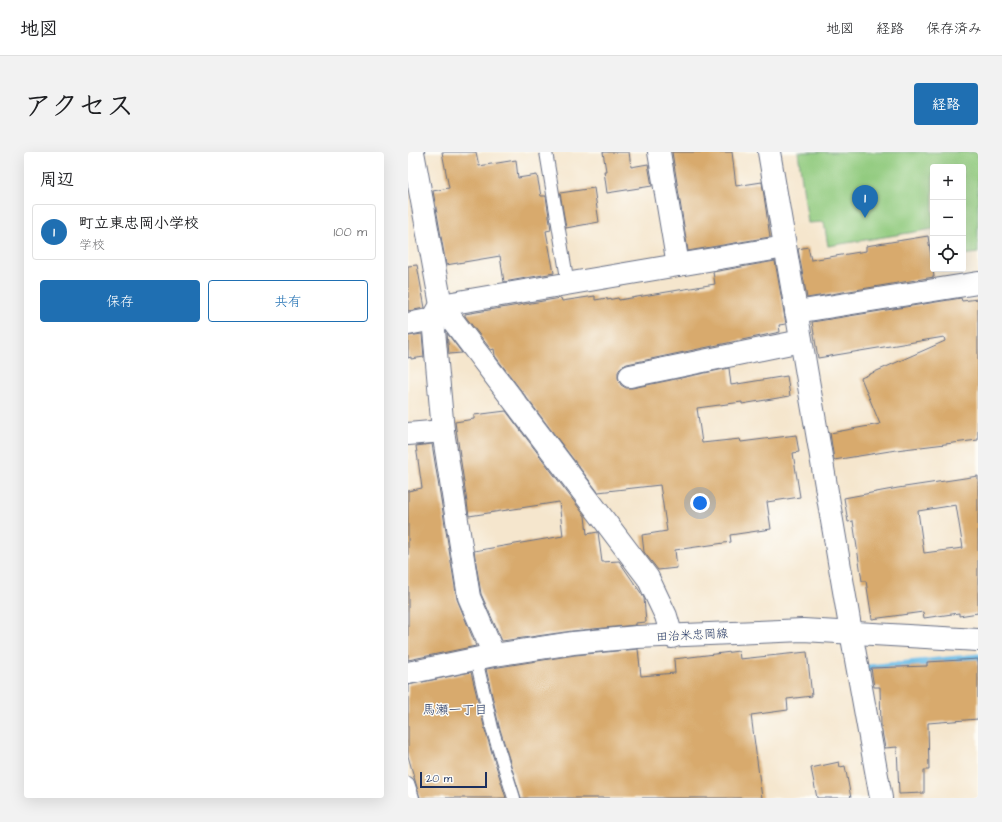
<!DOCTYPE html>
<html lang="ja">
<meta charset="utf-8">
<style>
body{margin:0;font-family:"Architects Daughter","Klee One",sans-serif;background:#f2f2f2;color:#202124}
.controls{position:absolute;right:12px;top:12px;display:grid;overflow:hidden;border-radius:4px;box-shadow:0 4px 16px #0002}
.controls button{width:36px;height:36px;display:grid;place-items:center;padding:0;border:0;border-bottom:1px solid #e0e0e0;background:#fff;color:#202124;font:20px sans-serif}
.scale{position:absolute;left:12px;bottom:10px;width:67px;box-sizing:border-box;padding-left:4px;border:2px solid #1b2f5e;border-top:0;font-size:11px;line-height:14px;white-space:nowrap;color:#1b2f5e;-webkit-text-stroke:3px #fdfcf7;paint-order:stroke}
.you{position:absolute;left:292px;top:351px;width:14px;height:14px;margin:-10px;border:3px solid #fff;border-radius:50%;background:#1a73e8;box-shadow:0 0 0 6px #1a73e833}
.badge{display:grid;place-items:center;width:26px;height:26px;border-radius:50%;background:#1f6fb2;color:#fff;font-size:13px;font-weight:700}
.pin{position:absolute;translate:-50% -33px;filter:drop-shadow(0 1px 2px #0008)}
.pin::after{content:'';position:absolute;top:21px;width:14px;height:12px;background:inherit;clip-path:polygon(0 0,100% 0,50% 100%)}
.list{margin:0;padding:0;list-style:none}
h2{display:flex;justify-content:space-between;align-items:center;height:52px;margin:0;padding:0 16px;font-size:17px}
h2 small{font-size:13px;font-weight:400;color:#757577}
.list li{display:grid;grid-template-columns:26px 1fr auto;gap:12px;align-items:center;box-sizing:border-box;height:56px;margin:0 8px 8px;padding:0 8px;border:1px solid #e0e0e0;border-radius:4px}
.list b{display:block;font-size:15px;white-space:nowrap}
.list p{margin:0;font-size:13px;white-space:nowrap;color:#757577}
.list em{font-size:13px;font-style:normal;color:#757577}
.actions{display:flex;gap:8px;padding:12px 16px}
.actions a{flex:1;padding:9px 0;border:1px solid #1f6fb2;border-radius:4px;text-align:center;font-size:14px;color:#1f6fb2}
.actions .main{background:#1f6fb2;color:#fff}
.icon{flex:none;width:22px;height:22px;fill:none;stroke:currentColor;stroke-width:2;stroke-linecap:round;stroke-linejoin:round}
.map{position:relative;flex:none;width:570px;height:646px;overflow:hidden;border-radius:4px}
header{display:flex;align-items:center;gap:24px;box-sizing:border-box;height:56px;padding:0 20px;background:#fff;border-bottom:1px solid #e0e0e0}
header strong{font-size:19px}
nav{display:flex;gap:22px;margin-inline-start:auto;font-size:14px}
.intro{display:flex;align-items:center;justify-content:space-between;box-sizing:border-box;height:96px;padding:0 24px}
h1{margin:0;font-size:28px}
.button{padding:10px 18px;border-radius:4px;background:#1f6fb2;color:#fff;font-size:14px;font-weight:700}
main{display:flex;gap:24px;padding:0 24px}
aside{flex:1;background:#fff;border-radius:4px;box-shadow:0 4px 16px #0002}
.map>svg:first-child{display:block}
</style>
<header>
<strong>地図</strong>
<nav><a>地図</a><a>経路</a><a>保存済み</a></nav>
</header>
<div class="intro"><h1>アクセス</h1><a class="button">経路</a></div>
<main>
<aside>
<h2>周辺<small></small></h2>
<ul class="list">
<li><span class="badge">1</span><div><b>町立東忠岡小学校</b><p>学校</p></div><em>100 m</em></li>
</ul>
<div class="actions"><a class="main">保存</a><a>共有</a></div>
</aside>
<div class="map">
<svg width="570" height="646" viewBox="0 0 570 646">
<rect width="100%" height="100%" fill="#fdfcf7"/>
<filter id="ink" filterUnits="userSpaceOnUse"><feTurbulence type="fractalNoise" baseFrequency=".025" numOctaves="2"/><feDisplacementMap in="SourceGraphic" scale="8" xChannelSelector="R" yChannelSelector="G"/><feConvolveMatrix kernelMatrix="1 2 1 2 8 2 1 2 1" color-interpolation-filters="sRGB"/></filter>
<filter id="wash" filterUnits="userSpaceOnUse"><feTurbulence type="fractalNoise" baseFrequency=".012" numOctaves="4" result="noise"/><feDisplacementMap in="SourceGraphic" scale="16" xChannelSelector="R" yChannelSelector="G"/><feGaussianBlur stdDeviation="0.9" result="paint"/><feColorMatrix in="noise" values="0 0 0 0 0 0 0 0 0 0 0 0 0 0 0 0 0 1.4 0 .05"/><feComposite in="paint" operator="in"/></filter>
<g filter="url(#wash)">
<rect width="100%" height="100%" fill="#f5e6cd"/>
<polygon fill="#92cb7f" stroke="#567d6e" points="390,0 570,0 570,101 555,103 555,15 525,15 525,77 420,94 416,70 400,71"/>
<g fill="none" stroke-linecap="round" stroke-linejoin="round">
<polyline stroke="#6cbde8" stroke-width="7" points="460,516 570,505"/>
</g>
<g id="blocks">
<g fill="#d8aa6d" fill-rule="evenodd">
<polygon points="34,0 68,0 71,14 108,8 110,26 129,23 133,44 138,44 143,78 138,79 146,121 96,130 92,104 38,113 25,39 41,36"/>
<polygon points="195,0 221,0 223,15 240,12 244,34 199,41 196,19 198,19"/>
<polygon points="264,0 324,0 328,34 354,30 362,85 280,99"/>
<polygon points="186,36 191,70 158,76 152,41"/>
<polygon points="520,84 526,125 399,146 390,97 400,95 403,108 458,99 458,94"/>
<polygon points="367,109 378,172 371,173 372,180 219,212 213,215 210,220 210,226 213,233 218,236 224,236 321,216 323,233 379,224 382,244 334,252 334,250 289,256 294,291 332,287 333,290 388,283 391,300 385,301 392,345 359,350 363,377 322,383 323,390 267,398 269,416 250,418 236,400 234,383 259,379 252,333 190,340 87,204 86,197 83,198 57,164 57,162 153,146 154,149 187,144 187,148 199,146 199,148 210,146 211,148 307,132 305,120"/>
<polygon points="9,113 17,156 0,159 0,114"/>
<polygon points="553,146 554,149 570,147 570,288 488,298 426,308 422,281 472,272 453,226 537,189 536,185 410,206 404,170"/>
<polygon points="39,181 54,201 41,202"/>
<polygon points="14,182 16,205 3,207 3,205 0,206 0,184"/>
<polygon points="98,259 177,364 179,382 190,380 194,410 211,409 233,441 236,446 238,470 228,471 228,473 164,479 94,489 73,442 66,399 155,384 151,350 61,364 47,270 66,267 66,263"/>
<polygon points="24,292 49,447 68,494 0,508 0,339 14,336 8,294"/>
<path d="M570 324V461L551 464V461L516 466 515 460 464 467 458 429H454L445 369 440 370 436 346 490 336ZM548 353 555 396 516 401 510 359Z"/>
<polygon points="230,497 233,524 267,521 266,507 331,499 332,507 399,500 404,544 379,547 380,558 343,563 354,646 113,646 91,574 78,517 167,503"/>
<polygon points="570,507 570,567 520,571 521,618 516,618 516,641 491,642 489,595 477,596 473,574 472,535 466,535 463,516 519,514 519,510"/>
<polygon points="63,520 77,578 98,646 12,646 0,604 0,533"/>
<polygon points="431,610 432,615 437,614 443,646 409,646 403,616"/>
</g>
</g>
</g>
<g filter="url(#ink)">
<use href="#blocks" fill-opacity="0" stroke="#676f85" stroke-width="1"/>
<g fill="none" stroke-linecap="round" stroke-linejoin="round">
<g stroke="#676f85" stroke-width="14">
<g id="service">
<polyline points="138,0 160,132"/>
<polyline points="68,507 84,576 106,646"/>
<polyline points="0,631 5,646"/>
</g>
</g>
<g stroke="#676f85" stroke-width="24">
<g id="minor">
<polyline points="5,0 33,153 240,426 258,464 264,485"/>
<polyline points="251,0 270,113"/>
<polyline points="361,0 443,480 473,646"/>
<polyline points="33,153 25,167 35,279 61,445 86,503"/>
<polyline points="33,153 377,95"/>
<polyline points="388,160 570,131"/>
<polyline points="0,172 25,167"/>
<polyline points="222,224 393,189"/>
<polyline points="0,282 35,279"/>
</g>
</g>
<g stroke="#676f85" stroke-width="24">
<polyline id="secondary" points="0,521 86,503 165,491 229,485 395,478 570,488"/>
</g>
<use href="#service" stroke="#fff" stroke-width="12"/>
<use href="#minor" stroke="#fff" stroke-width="22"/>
<use href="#secondary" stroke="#fff" stroke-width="22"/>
</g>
</g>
<g text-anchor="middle" stroke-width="3" stroke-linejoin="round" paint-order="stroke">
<g font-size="12" fill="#1b2f5e" stroke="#fdfcf7">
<text transform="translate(284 483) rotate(-3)" y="4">田治米忠岡線</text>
</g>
<g font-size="13" fill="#1b2f5e" stroke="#fdfcf7">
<text x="47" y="562">馬瀬一丁目</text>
</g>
</g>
</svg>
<div class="controls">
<button>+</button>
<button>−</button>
<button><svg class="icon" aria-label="locate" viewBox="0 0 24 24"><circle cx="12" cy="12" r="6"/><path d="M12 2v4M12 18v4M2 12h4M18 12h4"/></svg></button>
</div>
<div class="scale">20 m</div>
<div class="you"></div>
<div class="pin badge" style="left:457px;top:66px">1</div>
</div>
</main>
